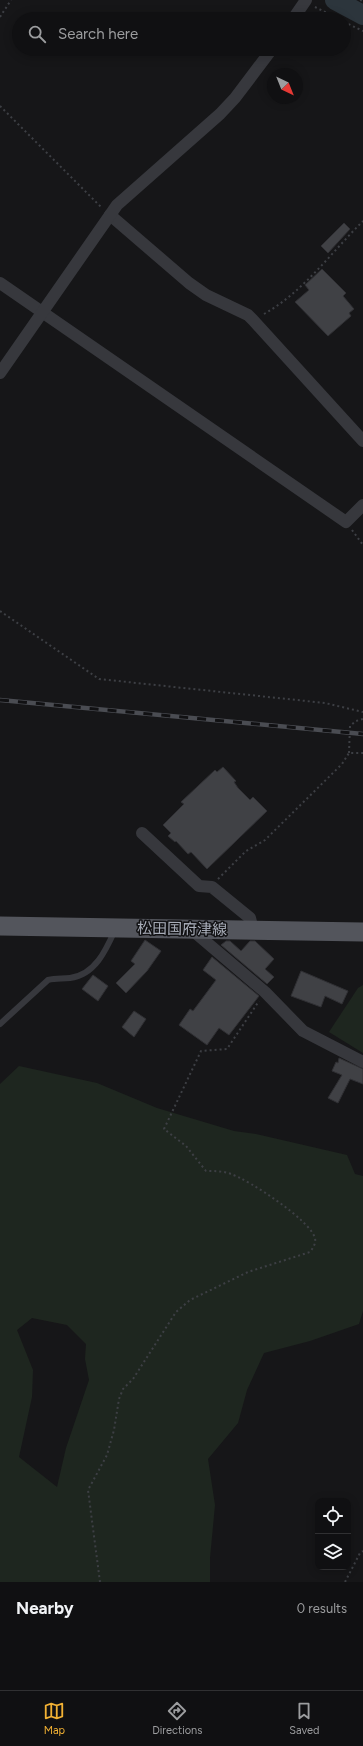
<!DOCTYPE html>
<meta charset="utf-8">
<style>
body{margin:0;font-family:Figtree,"Noto Sans JP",sans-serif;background:#19191b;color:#f1f3f6}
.controls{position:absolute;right:12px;bottom:12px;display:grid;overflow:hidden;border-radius:8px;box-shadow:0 2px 10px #0003}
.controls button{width:36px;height:36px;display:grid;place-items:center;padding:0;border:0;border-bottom:1px solid #303032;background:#101012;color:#f1f3f6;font:20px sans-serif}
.compass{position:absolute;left:267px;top:68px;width:36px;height:36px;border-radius:50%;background:#101012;box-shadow:0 2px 10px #0003;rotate:137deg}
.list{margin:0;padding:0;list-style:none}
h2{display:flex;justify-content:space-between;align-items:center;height:52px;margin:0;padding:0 16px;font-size:17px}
h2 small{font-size:13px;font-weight:400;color:#9c9d9f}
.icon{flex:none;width:22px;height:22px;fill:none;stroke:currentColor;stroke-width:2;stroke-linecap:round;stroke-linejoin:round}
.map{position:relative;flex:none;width:363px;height:1582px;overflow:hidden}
.search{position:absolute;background:#101012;box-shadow:0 2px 10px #0003;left:12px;right:12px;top:12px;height:44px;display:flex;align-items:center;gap:10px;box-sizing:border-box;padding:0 14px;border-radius:22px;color:#9c9d9f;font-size:15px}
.sheet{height:108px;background:#101012}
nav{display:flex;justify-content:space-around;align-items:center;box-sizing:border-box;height:56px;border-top:1px solid #303032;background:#101012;font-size:11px;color:#9c9d9f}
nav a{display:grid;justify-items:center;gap:2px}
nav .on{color:#f2b134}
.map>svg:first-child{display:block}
</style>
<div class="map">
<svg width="363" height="1582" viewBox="0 0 363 1582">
<rect width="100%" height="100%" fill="#161618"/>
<g fill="#1e261f" fill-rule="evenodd">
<polygon points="363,985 363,1053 329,1032 358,988"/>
<path d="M19 1066 97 1083 157 1108 234 1131 256 1134 347 1155 355 1174 363 1176V1311L359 1324 310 1341 264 1353 247 1390 238 1423 208 1459 215 1505 210 1558V1582H0V1084ZM32 1318 67 1325 86 1344 85 1359 89 1380 66 1448 57 1487 19 1457 32 1397 33 1370 17 1330Z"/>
</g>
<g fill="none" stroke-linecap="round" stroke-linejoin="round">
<polyline stroke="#2c353c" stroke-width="20" points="335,0 363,15"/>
</g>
<g fill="#404145" stroke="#303034">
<polygon points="344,223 350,229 328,253 321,246"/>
<polygon points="322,269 346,293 343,296 354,309 349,313 351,316 328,336 295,302 309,290 305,285"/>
<polygon points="223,767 236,781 234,782 238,788 250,800 253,797 267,811 207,869 191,852 188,854 176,841 175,842 168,836 171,833 163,825 184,804 181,802 215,770 217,772"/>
<polygon points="145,940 161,951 147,971 126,993 116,983 135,964 131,961"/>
<polygon points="226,941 230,941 241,951 250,941 255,941 274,959 265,969 274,977 267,984 221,945"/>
<polygon points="212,957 259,996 229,1035 219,1028 207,1045 179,1025 190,1009 193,1011 216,980 203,970"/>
<polygon points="301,971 348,991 342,1004 325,996 321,1007 291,996"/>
<polygon points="93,975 108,986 98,1001 82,989"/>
<polygon points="134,1011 146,1019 134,1037 122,1027"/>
<polygon points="339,1058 363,1069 363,1084 350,1079 338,1103 328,1098 342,1075 332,1071 336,1062 338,1063"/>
</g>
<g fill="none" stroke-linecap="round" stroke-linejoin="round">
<g stroke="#3d3f44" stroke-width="2" stroke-dasharray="2 3" stroke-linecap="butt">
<polyline points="360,0 363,1"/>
<polyline points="315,7 339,19"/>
<polyline points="0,17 11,0"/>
<polyline points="344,22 363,31"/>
<polyline points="0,106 102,208"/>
<path d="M264 314C303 292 331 253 363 221"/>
<polyline points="352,530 363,545"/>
<polyline points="0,611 99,679 325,703 363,712"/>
<polyline points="349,753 350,726 356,721 363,719"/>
<polyline points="218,879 246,851 265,840 342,764 349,753 363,753"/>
<path d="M100 1582 88 1490 107 1455 114 1430 119 1399 123 1389 133 1379 176 1312 190 1300 248 1272 310 1252C313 1248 316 1244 315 1238 310 1220 249 1180 231 1174 223 1171 215 1171 206 1171L186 1146 164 1129 201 1051 227 1049 259 1001"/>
<polyline points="345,1582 360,1553 363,1551"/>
</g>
<path stroke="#37383d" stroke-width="6" d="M0 1024 48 980C56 978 62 979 70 978 95 975 106 950 115 930"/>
<g stroke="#37383d" stroke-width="12">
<polyline points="293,19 306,0"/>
<polyline points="110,215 189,283 206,295 248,315 253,320 363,441"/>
<polyline points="0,283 346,522 363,505"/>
<polyline points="0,373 117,205 220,114 235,98 272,49"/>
<polyline points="142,833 199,886 212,887 250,918 253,930"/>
<polyline points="192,930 265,992 303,1031 363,1062"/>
</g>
<polyline stroke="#53555c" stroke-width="19" points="0,926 363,932"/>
<g stroke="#4a4c52" stroke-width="4.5">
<polyline id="rail" points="0,700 363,734"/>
</g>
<use href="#rail" stroke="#111113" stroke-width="3" stroke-dasharray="9" stroke-linecap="butt"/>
</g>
<g text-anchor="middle" stroke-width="3" stroke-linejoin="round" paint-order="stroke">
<g font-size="15" fill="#a8adb8" stroke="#111113">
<text transform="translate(182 929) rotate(1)" y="5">松田国府津線</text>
</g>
</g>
</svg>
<div class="controls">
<button><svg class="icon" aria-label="locate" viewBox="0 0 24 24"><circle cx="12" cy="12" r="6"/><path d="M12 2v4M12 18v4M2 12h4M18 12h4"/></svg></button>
<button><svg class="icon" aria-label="layers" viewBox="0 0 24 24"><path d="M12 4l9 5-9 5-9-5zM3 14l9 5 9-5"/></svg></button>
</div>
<svg class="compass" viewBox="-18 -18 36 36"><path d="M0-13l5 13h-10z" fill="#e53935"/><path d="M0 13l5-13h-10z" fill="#9c9d9f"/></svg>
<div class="search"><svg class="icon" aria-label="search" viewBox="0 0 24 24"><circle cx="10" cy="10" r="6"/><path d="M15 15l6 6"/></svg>Search here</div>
</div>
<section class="sheet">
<h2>Nearby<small>0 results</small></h2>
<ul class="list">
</ul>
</section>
<nav>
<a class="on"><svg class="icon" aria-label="map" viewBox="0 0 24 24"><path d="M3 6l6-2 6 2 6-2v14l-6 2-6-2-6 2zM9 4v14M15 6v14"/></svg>Map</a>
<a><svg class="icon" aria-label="directions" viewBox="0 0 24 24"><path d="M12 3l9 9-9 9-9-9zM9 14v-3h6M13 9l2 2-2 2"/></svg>Directions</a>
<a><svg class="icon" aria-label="saved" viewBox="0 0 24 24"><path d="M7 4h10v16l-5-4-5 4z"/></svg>Saved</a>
</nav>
